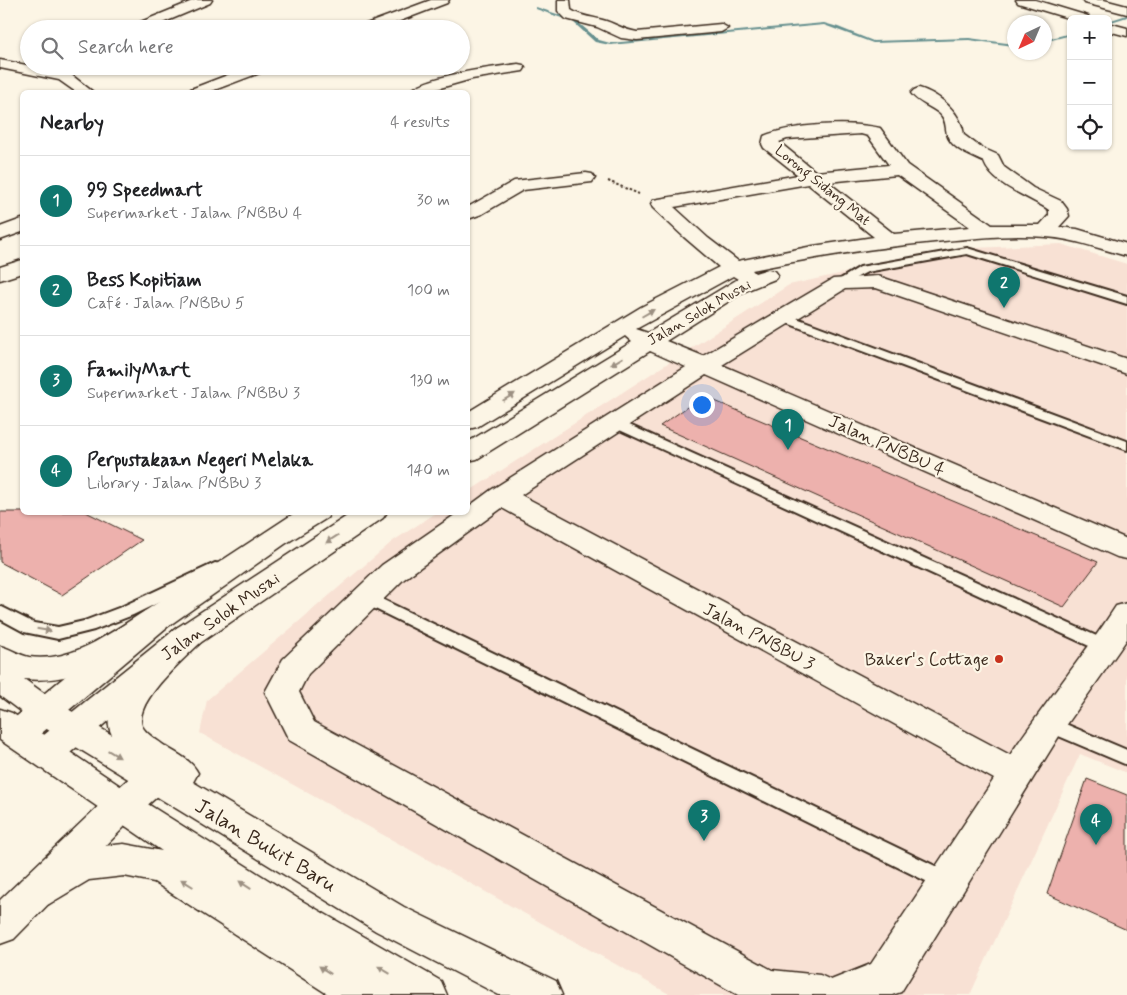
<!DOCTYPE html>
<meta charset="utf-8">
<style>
body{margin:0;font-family:Mynerve,sans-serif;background:#f2f2f2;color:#202124}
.controls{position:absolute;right:15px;top:15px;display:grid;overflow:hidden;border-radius:8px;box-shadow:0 1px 4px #0004}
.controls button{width:45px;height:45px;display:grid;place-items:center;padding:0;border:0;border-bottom:1px solid #e0e0e0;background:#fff;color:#202124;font:25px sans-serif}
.compass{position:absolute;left:1007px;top:15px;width:45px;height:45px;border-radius:50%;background:#fff;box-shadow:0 1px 4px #0004;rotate:224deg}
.you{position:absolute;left:701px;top:404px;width:18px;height:18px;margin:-12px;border:4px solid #fff;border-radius:50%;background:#1a73e8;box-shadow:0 0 0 8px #1a73e833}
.badge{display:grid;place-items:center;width:32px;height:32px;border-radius:50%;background:#0f766e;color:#fff;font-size:16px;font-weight:700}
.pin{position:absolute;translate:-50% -41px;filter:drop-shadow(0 1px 2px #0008)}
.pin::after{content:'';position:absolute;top:26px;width:18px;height:15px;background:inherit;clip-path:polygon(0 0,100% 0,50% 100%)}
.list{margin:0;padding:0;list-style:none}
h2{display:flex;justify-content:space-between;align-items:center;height:65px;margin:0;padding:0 20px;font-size:21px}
h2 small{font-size:16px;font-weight:400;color:#757577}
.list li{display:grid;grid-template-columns:32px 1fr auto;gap:15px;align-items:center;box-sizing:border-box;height:90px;padding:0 20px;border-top:1px solid #e0e0e0}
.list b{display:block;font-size:19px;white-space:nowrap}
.list p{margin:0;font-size:16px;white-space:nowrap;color:#757577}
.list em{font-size:16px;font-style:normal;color:#757577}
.icon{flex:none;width:28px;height:28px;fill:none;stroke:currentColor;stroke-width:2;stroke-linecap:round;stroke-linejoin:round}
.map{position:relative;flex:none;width:1127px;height:995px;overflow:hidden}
.search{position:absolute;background:#fff;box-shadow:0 1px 4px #0004;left:20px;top:20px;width:450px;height:55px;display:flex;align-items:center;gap:12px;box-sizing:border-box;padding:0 18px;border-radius:28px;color:#757577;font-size:19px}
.panel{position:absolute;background:#fff;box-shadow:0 1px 4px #0004;left:20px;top:90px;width:450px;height:425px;border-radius:8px}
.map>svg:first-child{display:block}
</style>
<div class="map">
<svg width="1127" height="995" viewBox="0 0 1127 995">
<rect width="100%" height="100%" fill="#fcf5e5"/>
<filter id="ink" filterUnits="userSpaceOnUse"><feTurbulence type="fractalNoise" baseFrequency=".02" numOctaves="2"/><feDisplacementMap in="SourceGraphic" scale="10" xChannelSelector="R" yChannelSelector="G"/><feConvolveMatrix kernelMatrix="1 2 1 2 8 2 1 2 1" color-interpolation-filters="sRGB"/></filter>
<g filter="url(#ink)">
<polygon fill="#f8e1d4" points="1061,244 1127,264 1127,773 1080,754 970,995 671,995 200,733 207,700 393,541 436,513 468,512 468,492 789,285 952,249"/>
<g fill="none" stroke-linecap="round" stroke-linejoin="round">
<g fill="#66908f" fill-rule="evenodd">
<polygon points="536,7 575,20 599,40 610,43 824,23 838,27 873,41 969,38 1014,44 1014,46 969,40 873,43 824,25 610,45 595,42 573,22 536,9"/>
<polygon points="1127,15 1127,17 1108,23 1108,21"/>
<polygon points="1071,33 1071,35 1044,42 1044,40"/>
</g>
</g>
<g fill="#edb1ad" stroke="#3b2a1e">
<polygon points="703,396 1098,562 1064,607 660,426"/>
<polygon points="0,512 86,512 142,540 62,595 0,562"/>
<polygon points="1087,779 1127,795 1127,930 1047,894"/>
</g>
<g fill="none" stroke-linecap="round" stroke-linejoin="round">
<g stroke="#3b2a1e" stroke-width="4">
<g id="lane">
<polygon points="967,248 1127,296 1127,304 967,254 867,272 840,286 834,283 860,267"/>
<polygon points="783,313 1127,441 1127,450 779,320 777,317"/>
<polygon points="616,419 1112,643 1115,647 1112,651 1106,653 1100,651 611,426 609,423"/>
<polygon points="215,563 221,564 223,568 221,572 133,615 94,630 58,639 24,632 0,619 0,606 34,623 58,627 84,621 121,607"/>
<polygon points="367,592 956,876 959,882 956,888 948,891 940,888 361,602 359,598 361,594"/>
<polygon points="1049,717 1127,750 1127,765 1042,729 1040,724 1042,719"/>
</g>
</g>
<g stroke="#3b2a1e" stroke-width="3">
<g id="street">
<polygon points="195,0 212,0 210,3 148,29 129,29 131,26"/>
<polygon points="431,0 449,0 447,3 379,29 359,29 361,26"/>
<path d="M558 0H570L571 10C581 17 594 17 606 21 618 25 624 30 637 32L721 24 728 28 721 32 637 40 621 38 597 27 566 19 558 11Z"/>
<polygon points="1016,0 1035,0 1088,16 1089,19 1071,19 1018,3"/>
<polygon points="1083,0 1104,0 1127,6 1127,14 1085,3"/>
<polygon points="1108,23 1127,28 1127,36 1108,31"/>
<polygon points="0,60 69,73 93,92 76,92 59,80 0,68"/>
<path d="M518 64 523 65 525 68 523 71 472 79 426 92H410C422 76 496 67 518 64Z"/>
<polygon points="251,66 272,66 270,69 209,92 188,92 191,89"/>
<path d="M919 88C940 94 962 114 964 135L980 147 998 155 1004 167 1033 188 1061 201 1067 209 1069 216 1059 227 1077 229 1127 244V256C1100 249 1074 239 1046 237 1012 234 977 238 944 241 879 247 816 257 752 270L755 273 768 269 775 271 778 275 775 279 745 291 666 341 703 356 833 279 878 276 1127 359V374L876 288 845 289 722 365 1127 539V559L1117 557 706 375 521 495 1010 755C1044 704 1083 657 1116 606L1127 603V639L1061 733 901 992 892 995H738L289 740 265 692 283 659 382 565 459 512H468V507L491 490 686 367 650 351 477 459 468 461V442L632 342 625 336 477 427 468 429V412L641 307 719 267 684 237 653 208 651 204 653 200 798 175 764 148 762 144 764 136C792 124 850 121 880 128L907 165 992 225H1040L1049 215V210C1030 197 992 185 984 162 973 157 955 150 949 139 944 130 948 122 940 114 931 106 918 103 911 93L914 90ZM861 134 868 136 889 165 816 172 779 142 787 139ZM897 175 970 227 894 234 828 182ZM808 184 874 237 813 246 738 261 708 238 674 207ZM733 276 738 279 648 333 636 329ZM502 508 994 779 871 964 831 980 820 975 772 970 314 722 299 692 308 674 404 579Z"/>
<polygon points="586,173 592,174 595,178 592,182 523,190 482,214 468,219 468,207 514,181"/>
<polygon points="22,219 22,232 0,240 0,227"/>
<polygon points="22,260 22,273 0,280 0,267"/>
<polygon points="296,512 331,512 327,518 285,544 167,627 30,743 18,747 6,743 1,734 6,725 145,611"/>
<polygon points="353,512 387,512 383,518 200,643 58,763 46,767 34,763 28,753 34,743 178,627"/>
<polygon points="154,764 167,768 172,778 167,788 135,816 14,939 0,944 0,900 109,796 141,768"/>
</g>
</g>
<g stroke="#3b2a1e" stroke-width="3">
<g id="secondary">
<path d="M156 608 167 611 172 619 167 627C123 654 78 685 24 679L56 702 112 735C96 704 140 664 161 644 166 639 171 631 178 627 185 623 192 625 200 627L205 635 200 643C185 658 133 702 142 726 145 733 157 740 162 744 176 754 190 758 198 773L193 782 404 907 556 981 562 995H499L376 931 32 720 0 696V646C9 648 19 655 29 657 72 663 110 633 145 611Z"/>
<polygon points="0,709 12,713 135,796 297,898 441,981 447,995 329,995 154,882 124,876 89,880 49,904 35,909 21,904 15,892 21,880 68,853 82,848 124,844 162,851 0,740"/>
</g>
</g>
<polyline stroke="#3b2a1e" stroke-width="2" stroke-dasharray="2.5 2" stroke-linecap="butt" points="608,181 639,194"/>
<use href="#lane" fill="#fcf5e5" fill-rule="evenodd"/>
<use href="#street" fill="#fcf5e5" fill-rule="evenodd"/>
<use href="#secondary" fill="#fcf5e5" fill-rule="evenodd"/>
</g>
<defs><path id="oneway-solid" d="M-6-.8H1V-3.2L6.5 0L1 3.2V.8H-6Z" transform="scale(1.25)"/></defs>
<g fill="#9c9082">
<use href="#oneway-solid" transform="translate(648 313) rotate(-30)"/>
<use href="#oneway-solid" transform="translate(617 361) rotate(149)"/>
<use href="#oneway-solid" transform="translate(509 397) rotate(-31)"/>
<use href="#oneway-solid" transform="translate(332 539) rotate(147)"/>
<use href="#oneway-solid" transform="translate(44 630) rotate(10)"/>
<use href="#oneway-solid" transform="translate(114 754) rotate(31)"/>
<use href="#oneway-solid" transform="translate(187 883) rotate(-148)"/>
<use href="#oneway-solid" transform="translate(245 885) rotate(-147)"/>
<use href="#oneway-solid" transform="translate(325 970) rotate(-147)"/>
<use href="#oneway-solid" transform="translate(384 970) rotate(-149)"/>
</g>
</g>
<circle fill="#c8321e" stroke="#fcf5e5" stroke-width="2" cx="999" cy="659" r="5"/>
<g text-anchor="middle" stroke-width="4.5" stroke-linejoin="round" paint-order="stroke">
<g font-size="15" fill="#3b2a1e" stroke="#fcf5e5">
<text transform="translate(823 185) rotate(39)" y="5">Lorong Sidang Mat</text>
<text transform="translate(699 312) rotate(-30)" y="5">Jalan Solok Musai</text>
</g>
<g font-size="18" fill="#3b2a1e" stroke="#fcf5e5">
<text transform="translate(887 445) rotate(24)" y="6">Jalan PNBBU 4</text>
<text transform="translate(220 616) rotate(-35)" y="6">Jalan Solok Musai</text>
<text transform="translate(759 636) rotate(28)" y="6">Jalan PNBBU 3</text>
</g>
<g font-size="18" fill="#3b2a1e" stroke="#fcf5e5" text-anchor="end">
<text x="989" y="665">Baker's Cottage</text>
</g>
<g font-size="21" fill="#3b2a1e" stroke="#fcf5e5">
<text transform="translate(266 845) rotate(31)" y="7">Jalan Bukit Baru</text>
</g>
</g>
</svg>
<div class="controls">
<button>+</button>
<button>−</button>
<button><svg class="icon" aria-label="locate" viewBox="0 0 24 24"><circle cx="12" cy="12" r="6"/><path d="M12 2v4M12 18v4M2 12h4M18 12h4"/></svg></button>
</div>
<svg class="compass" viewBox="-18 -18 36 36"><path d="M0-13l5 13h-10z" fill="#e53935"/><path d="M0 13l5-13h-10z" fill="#757577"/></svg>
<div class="you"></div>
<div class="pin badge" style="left:788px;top:450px">1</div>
<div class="pin badge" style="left:1004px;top:308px">2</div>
<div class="pin badge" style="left:704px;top:841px">3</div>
<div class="pin badge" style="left:1096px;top:845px">4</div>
<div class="search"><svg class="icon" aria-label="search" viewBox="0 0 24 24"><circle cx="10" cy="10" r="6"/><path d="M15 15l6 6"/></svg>Search here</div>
<section class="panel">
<h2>Nearby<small>4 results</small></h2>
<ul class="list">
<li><span class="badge">1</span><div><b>99 Speedmart</b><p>Supermarket · Jalan PNBBU 4</p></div><em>30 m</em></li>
<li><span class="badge">2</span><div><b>Bess Kopitiam</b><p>Café · Jalan PNBBU 5</p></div><em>100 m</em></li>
<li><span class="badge">3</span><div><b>FamilyMart</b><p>Supermarket · Jalan PNBBU 3</p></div><em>130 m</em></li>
<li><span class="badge">4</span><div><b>Perpustakaan Negeri Melaka</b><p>Library · Jalan PNBBU 3</p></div><em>140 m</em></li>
</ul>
</section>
</div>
